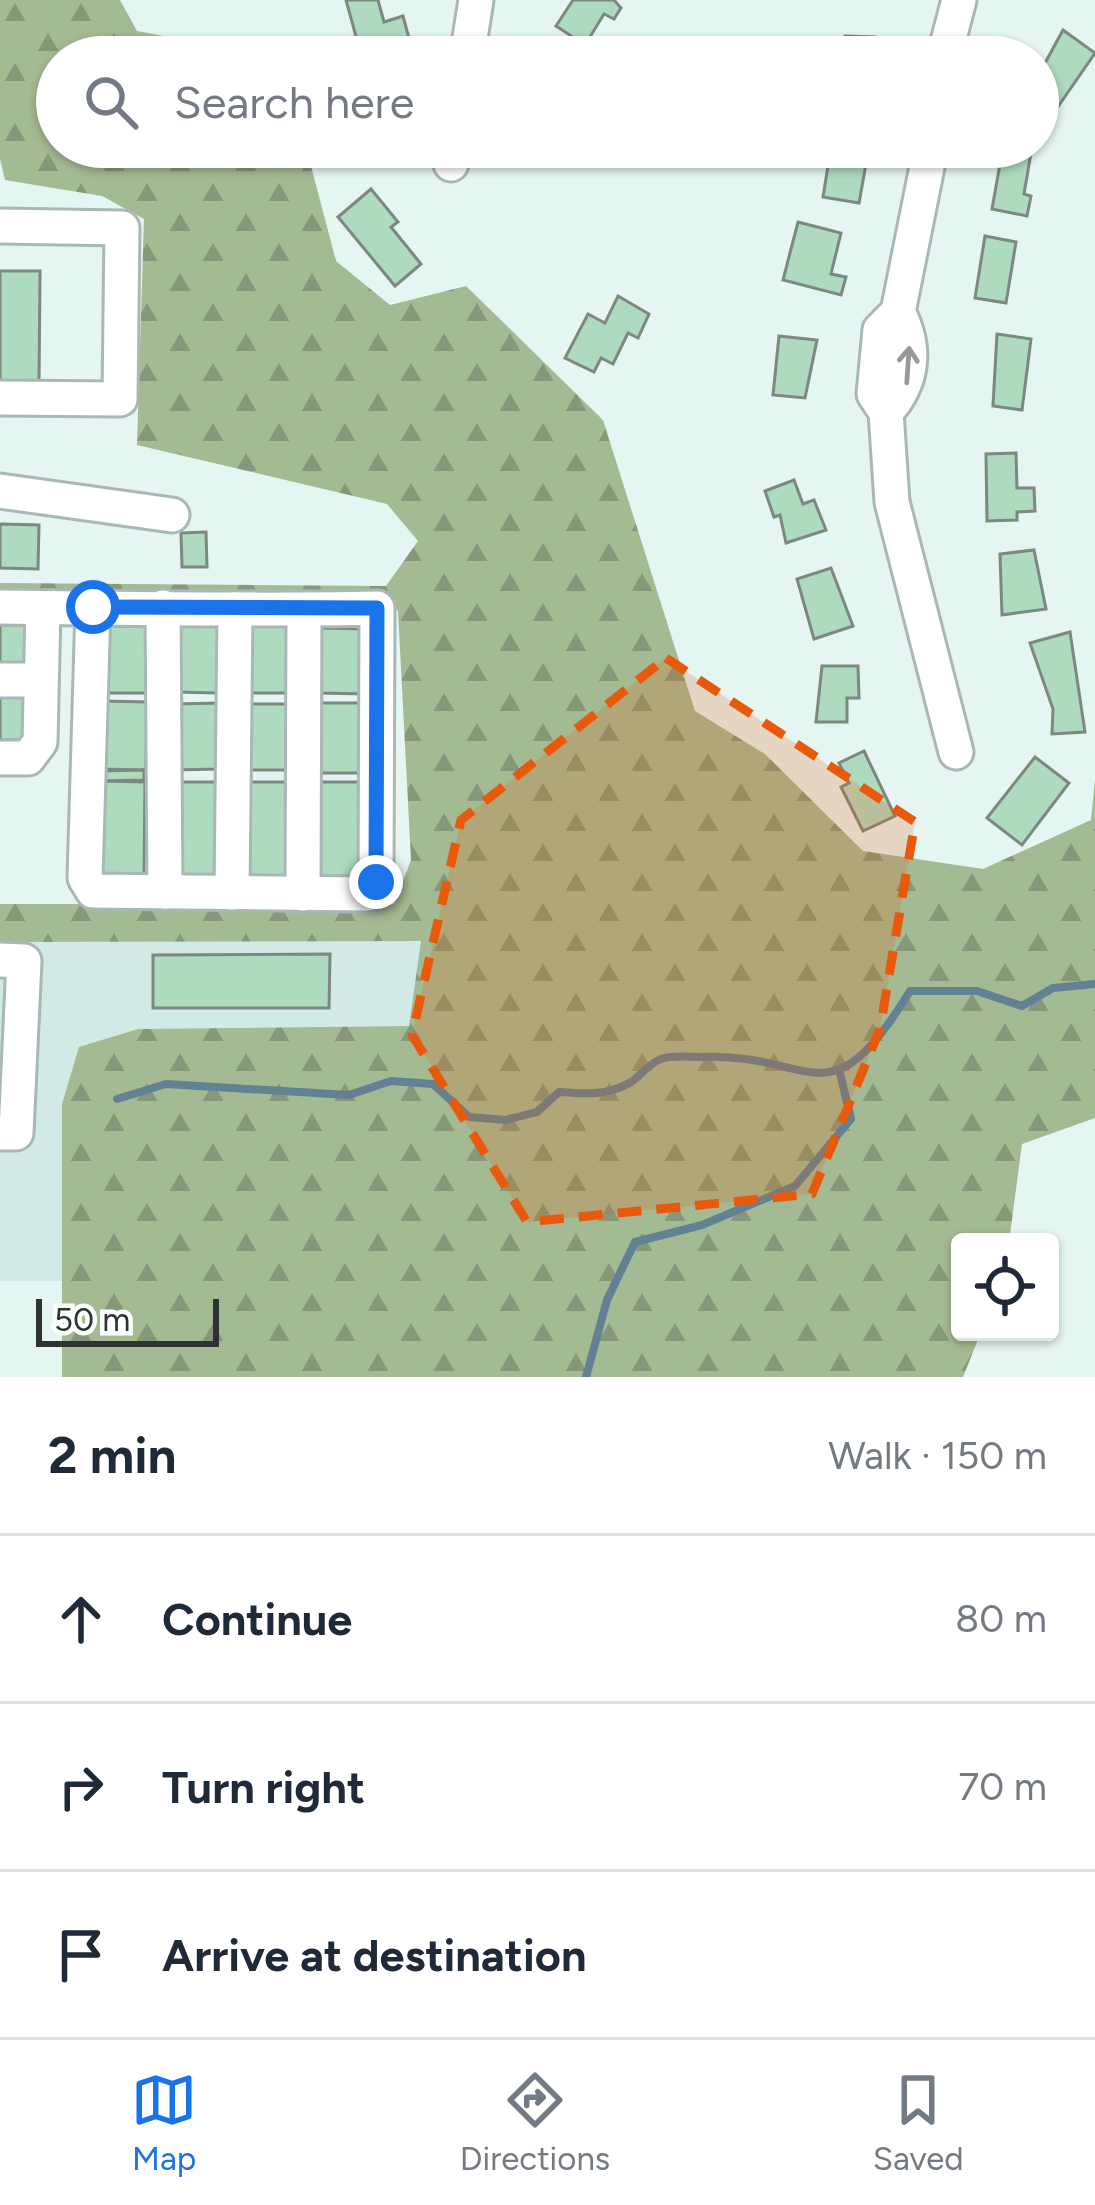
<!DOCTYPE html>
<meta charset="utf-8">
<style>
body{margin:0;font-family:Figtree,sans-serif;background:#f6f6f7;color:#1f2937}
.controls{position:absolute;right:36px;bottom:36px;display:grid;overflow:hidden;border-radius:12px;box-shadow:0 3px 9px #0004}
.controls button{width:108px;height:108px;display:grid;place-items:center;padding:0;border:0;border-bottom:3px solid #e0e1e3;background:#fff;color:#1f2937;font:60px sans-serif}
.scale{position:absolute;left:36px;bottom:30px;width:183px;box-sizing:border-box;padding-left:12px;border:6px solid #2d3332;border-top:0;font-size:33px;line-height:42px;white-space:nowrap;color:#2d3332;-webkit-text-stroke:9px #fbfffe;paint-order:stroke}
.stop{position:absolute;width:36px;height:36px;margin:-27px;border:9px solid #1a73e8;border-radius:50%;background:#fff}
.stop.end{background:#1a73e8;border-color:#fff;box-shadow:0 3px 12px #0008}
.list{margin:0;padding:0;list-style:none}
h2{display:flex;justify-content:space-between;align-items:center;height:156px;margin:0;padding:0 48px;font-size:51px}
h2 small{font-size:39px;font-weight:400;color:#747a83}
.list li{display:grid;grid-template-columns:78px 1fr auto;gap:36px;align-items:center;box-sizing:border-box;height:168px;padding:0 48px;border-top:3px solid #e0e1e3}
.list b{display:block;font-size:45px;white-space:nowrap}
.list em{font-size:39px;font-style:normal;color:#747a83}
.icon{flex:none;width:66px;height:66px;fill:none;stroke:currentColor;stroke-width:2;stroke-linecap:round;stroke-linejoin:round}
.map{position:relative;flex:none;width:1095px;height:1377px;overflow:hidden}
.search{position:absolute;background:#fff;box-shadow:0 3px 9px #0004;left:36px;right:36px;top:36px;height:132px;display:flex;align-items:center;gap:30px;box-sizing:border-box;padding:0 42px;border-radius:66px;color:#747a83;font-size:45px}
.sheet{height:660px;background:#fff}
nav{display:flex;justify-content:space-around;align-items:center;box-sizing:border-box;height:168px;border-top:3px solid #e0e1e3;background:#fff;font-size:33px;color:#747a83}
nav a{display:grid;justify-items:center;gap:6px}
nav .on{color:#1a73e8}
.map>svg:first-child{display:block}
</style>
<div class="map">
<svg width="1095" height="1377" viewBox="0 0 1095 1377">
<defs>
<pattern id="forest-firs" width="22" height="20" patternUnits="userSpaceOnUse" patternTransform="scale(3)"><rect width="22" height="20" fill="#a4ba93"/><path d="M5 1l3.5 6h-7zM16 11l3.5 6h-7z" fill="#869879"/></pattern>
</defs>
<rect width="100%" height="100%" fill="#e5f5f2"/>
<polygon fill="#d1eae6" points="421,941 410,1026 138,1029 62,1104 63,1281 0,1281 0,942"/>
<polygon fill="url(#forest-firs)" points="0,0 120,0 137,31 274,57 57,57 57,147 306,147 336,261 390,305 466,286 603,420 695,711 765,754 863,851 983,869 1091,820 1095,779 1095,1118 1022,1144 1009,1242 960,1242 960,1332 981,1332 963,1377 62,1377 62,1104 79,1047 138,1029 409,1026 421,941 0,942 0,904 394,904 411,860 398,611 384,599 0,599 0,583 386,586 418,541 387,504 137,445 144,219 102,196 5,180 0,159"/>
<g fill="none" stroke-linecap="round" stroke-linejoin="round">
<g stroke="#628193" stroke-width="8">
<path d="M117 1099 166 1084 349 1095 391 1081 433 1084 469 1117 506 1120 537 1112 559 1092C585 1094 608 1096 631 1082 641 1076 650 1062 661 1059 671 1055 687 1057 698 1057 817 1051 826 1127 910 991H977L1022 1006 1053 988 1095 984"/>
<polyline points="586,1377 607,1300 635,1242 702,1225 795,1186 851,1119 840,1073"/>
</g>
</g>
<g fill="#aedabf" stroke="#7d8881" stroke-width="3">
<polygon points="346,0 378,0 384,22 403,16 410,42 361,55"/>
<polygon points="573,0 614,0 621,8 614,19 604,14 585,45 556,26"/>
<polygon points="1063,30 1095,53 1055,111 1038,99 1038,76"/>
<polygon points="845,36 875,37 874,57 843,57"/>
<polygon points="327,147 364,147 363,162 326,160"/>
<polygon points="831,147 862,147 868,153 859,203 823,197"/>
<polygon points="1003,147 1032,147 1024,194 1031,196 1027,216 992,209"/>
<polygon points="371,189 398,222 391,227 421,264 395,286 338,217"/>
<polygon points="798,222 841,233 831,274 846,277 841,295 783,280"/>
<polygon points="985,236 1016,242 1006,303 975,298"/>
<polygon points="0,271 40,271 39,385 0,385"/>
<polygon points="618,296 649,314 638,338 628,333 613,364 601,358 594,372 565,358 588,314 605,323"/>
<polygon points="997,334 1031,339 1022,410 993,406"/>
<polygon points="779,336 817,340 805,398 773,395"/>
<polygon points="1016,453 1017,488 1034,488 1035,511 1017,512 1017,520 987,521 986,454"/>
<polygon points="794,480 803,504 814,500 826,530 786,543 780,515 774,517 765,491"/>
<polygon points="0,524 39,525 38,569 0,568"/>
<polygon points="206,532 207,567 182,567 181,533"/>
<polygon points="1034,550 1046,609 1002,615 1000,554"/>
<polygon points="831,568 853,626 814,639 797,579"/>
<polygon points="0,625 30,625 30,669 0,668"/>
<polygon points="176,625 220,626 218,693 174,692"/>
<polygon points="247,625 292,626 291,693 246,693"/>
<polygon points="103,626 146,626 146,693 102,693"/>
<polygon points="320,628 366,629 365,694 320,693"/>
<polygon points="1070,632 1085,732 1052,734 1053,709 1030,643"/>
<polygon points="822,666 858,666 859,698 847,698 847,722 816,722"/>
<rect x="0" y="695" width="28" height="45"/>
<polygon points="102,701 147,702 146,770 101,769"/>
<polygon points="218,703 218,769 174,770 174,704"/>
<rect x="319" y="703" width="45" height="70"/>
<rect x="246" y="704" width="44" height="66"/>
<polygon points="864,751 895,816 863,831 841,787 849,783 839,763"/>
<polygon points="1035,757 1069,783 1022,845 987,818"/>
<polygon points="144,770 144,780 100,781 99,771"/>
<polygon points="101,781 145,782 144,875 100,875"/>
<rect x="173" y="782" width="46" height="94"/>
<polygon points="245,782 290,782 289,878 244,878"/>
<polygon points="319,782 364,782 364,879 319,880"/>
<polygon points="330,954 329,1008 153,1008 153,955"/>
</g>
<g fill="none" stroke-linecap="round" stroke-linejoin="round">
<g stroke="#a9b8b6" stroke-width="39">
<g id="minor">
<polyline points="467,57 476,0"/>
<polyline points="944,57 959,0"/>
<polyline points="931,147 898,312 880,330 874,394 886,412 892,502 956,752"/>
<polyline points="451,164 453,147"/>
<polyline points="0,226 122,228 120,399 0,398"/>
<path d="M886 412C913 383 917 348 898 312"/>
<polyline points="0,491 172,515"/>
<path d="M0 607C126 608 251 611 377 608L376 882 367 894 93 891 85 878 93 607"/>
<polyline points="163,607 165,892"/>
<polyline points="0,680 41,680"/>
<polyline points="0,758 28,758 40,742 43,608"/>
<polyline points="232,893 235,609"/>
<polyline points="303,894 304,610"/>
<polyline points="0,960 24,961 16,1133 0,1133"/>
</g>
</g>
<use href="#minor" stroke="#fff" stroke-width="33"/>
</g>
<defs><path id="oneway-shaft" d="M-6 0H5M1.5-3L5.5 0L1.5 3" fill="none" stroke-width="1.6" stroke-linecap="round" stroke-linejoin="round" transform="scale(3)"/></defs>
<use stroke="#969998" href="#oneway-shaft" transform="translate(908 365) rotate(-86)"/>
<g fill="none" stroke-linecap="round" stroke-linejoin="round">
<polyline stroke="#1a73e8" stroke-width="15" points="93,607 377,608 376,882"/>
</g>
<path fill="#e8590c" fill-opacity="0.2" stroke="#e8590c" stroke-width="9" stroke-dasharray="24 15" stroke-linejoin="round" d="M666 658 915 822 880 1029 812 1194 527 1222 412 1035 461 820Z"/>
</svg>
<div class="controls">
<button><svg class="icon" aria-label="locate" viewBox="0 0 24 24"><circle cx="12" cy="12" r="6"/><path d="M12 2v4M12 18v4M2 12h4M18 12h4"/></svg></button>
</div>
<div class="scale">50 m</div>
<div class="stop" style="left:93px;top:607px"></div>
<div class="stop end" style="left:376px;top:882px"></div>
<div class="search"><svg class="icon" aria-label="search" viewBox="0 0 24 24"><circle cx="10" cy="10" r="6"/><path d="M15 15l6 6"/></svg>Search here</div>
</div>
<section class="sheet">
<h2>2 min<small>Walk · 150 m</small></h2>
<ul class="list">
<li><svg class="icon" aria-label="ahead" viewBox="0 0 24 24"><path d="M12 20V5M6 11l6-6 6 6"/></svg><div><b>Continue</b></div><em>80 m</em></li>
<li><svg class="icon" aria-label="right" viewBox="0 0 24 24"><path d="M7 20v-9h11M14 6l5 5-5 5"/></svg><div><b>Turn right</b></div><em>70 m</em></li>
<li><svg class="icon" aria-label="arrive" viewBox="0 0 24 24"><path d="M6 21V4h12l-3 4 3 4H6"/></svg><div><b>Arrive at destination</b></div></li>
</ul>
</section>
<nav>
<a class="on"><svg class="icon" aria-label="map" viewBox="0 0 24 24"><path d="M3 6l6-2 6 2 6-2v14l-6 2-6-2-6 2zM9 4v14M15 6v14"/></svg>Map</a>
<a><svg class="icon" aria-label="directions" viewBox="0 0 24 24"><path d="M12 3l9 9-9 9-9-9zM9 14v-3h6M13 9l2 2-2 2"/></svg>Directions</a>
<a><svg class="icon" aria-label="saved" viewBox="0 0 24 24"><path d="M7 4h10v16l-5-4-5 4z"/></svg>Saved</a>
</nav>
